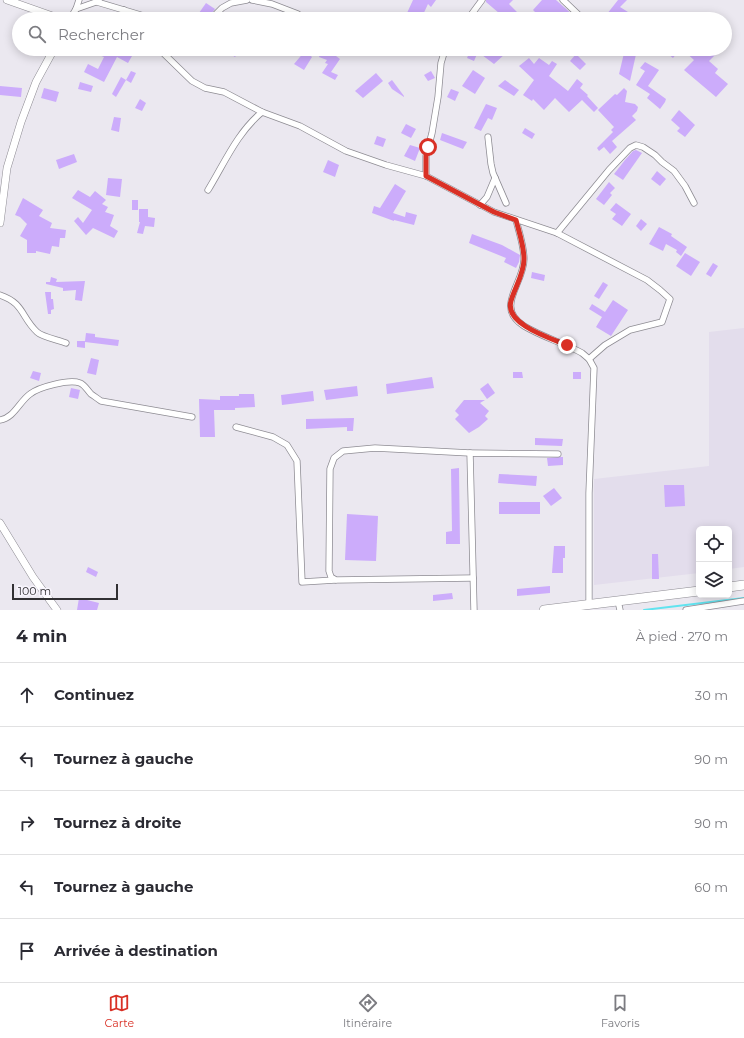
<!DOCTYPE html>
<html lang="fr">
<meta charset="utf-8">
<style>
body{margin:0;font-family:Montserrat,sans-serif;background:#f7f7f7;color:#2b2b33}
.controls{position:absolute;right:12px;bottom:12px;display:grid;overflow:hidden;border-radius:6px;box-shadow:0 2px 10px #0003}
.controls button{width:36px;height:36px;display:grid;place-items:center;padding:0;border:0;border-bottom:1px solid #e1e1e2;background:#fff;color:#2b2b33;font:20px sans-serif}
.scale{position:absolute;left:12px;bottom:10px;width:106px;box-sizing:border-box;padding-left:4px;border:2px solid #313033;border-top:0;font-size:11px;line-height:14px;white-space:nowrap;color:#313033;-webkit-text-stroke:3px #f8f5fd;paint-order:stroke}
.stop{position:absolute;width:12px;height:12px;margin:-9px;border:3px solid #d93025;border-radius:50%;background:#fff}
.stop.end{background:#d93025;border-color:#fff;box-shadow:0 1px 4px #0008}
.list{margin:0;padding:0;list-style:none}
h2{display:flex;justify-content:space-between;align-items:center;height:52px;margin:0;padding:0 16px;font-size:17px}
h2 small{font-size:13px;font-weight:400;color:#7c7c81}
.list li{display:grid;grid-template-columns:26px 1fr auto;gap:12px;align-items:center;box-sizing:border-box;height:64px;padding:0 16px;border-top:1px solid #e1e1e2}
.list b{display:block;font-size:15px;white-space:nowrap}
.list em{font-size:13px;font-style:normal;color:#7c7c81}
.icon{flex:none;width:22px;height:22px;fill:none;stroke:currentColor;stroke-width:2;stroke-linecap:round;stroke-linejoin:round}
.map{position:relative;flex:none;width:744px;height:610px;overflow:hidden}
.search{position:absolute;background:#fff;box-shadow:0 2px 10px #0003;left:12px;right:12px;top:12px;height:44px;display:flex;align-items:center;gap:10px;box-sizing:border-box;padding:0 14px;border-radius:22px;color:#7c7c81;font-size:15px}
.sheet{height:372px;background:#fff}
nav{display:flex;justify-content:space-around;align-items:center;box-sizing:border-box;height:56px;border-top:1px solid #e1e1e2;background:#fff;font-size:11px;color:#7c7c81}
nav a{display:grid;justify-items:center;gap:2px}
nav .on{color:#d93025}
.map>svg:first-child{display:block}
</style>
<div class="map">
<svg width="744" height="610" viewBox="0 0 744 610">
<rect width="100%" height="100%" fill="#ebe8f0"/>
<polygon fill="#e3ddec" points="744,328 744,567 729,569 729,529 699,529 699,573 594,585 594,479 709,466 709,332"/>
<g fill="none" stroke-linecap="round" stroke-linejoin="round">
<polyline stroke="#61e3ef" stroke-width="2" points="644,610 744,598"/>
</g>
<g fill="#ccacfb">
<polygon points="413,0 436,0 431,7 428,4 421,19 407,13"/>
<polygon points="486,0 513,0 509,4 524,19 506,19 486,2"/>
<polygon points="542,0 556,0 573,15 569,19 530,19 535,12 533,10"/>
<polygon points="618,0 627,0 620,7 628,12 622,19 603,19"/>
<polygon points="206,3 215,9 207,19 199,13"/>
<polygon points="84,49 99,49 110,55 113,49 136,49 128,63 117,57 104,82 84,72 88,64 98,69 104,57"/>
<polygon points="207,49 234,49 239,52 235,57 225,51 223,55"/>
<polygon points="322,49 332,53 340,59 331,72 338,75 335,80 322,73 328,64 325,63 327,60 319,57"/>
<polygon points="471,49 499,49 506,53 494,64 478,52 474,61 467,58"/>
<polygon points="625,49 637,50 630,81 619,74"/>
<polygon points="672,49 680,49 673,58 668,54"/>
<polygon points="682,49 691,49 698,56 705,49 721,49 709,61 718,69 715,73 728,84 716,97 684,70 694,60"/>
<polygon points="305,51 312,57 304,70 294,64"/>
<polygon points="576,54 586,64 580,70 570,61"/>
<polygon points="529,58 534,64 539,58 549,65 552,61 557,64 549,76 568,91 577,79 583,84 580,88 588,95 587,96 598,108 594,112 582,100 569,112 555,98 544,110 533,99 532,101 523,95 534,80 519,66"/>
<polygon points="645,62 659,70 648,86 666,99 665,102 660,109 647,98 650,94 636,85 645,71 640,68"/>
<polygon points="473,70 485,78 475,94 462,86"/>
<polygon points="131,71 136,73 131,83 126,80"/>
<polygon points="431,71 435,78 428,81 424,75"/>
<polygon points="376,73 383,81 363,98 355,91"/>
<polygon points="121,77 126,80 116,97 112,94"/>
<polygon points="392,80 404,96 404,97 392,89 388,83"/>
<polygon points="505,80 519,90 514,96 498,86"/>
<polygon points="80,82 93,86 91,92 78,89"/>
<polygon points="0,86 22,88 21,97 0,95"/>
<polygon points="44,88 59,92 56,102 41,98"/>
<polygon points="624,88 627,91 625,102 635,104 638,107 637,111 632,116 636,120 612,141 617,147 610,154 604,147 599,151 597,148 613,132 611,130 614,127 598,110 615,94 617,95"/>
<polygon points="451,89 459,92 455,101 447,97"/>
<polygon points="140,99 146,103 142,111 135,108"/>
<polygon points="486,104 497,108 492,120 488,118 481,131 474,128"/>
<polygon points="679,110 695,125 685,137 677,131 680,128 671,120"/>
<polygon points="114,117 121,118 119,132 111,130"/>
<polygon points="406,124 416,129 411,138 401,133"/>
<polygon points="525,128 535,134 532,139 522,133"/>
<polygon points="442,133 467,142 463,149 440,140"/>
<polygon points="377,136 386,139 383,147 374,144"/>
<polygon points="410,145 420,148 415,161 404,156"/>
<polygon points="636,150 642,153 623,180 614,174 625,160 633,151"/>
<polygon points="74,154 77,162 59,169 56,160"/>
<polygon points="328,160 339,165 335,177 323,172"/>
<polygon points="657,171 666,179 660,186 651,179"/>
<polygon points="108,178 122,179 120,197 106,195"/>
<polygon points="609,182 615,188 610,193 612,195 604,205 596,199"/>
<polygon points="395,184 406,191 393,213 405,217 406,212 417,215 414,225 394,220 394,221 372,213 374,206 380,208"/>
<polygon points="78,190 90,197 95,191 106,200 102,204 108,207 105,212 114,215 110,226 118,231 114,238 93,228 86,235 74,221 78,217 83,223 92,210 72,198"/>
<polygon points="23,198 43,210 39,216 52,223 50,228 66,230 65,238 60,238 59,247 52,246 50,254 36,251 36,253 27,253 27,240 20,236 27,224 20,217 15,215"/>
<rect x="132" y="200" width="6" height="10"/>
<polygon points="616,203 631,214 622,226 612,219 616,214 610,210"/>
<polygon points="139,209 148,209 148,217 155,218 154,227 145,226 143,234 137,233 140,222 139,222"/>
<polygon points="641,219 647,224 641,231 636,226"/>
<polygon points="659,227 672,234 671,236 687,247 681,256 676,252 677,250 666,244 663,251 649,244"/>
<polygon points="472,234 502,245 520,255 519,262 516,268 504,262 506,258 469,243"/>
<polygon points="685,253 700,262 691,276 676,266"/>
<polygon points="713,263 718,266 711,277 706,274"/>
<polygon points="532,272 545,275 544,281 531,278"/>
<polygon points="51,277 57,279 56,282 85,281 82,301 75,300 76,290 63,291 63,288 46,284 46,282 50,282"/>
<polygon points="603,282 608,285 599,299 594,296"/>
<polygon points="45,292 51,292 51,299 53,299 54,309 51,310 51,314 48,314"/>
<polygon points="613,300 628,310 611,336 596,327 602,317 589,309 592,304 605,312"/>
<polygon points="86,333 95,334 95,337 119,340 118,346 85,342 85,348 77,347 77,341 85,341"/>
<polygon points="91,358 99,360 96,375 87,373"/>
<polygon points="33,371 41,373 39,381 30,378"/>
<polygon points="513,372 522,372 523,378 513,378"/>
<rect x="573" y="372" width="8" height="7"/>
<polygon points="432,377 434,388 387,394 386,384"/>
<polygon points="488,383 495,393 487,399 480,389"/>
<polygon points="357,386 358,396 326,400 324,390"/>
<polygon points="71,388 80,390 78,399 69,397"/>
<polygon points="313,391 314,401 282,405 281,395"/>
<polygon points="239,394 254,394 255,407 235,408 235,410 214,410 215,437 200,437 199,399 220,400 220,396 239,396"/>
<polygon points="464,400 485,400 480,403 489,411 485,416 488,419 479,427 469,433 455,419 459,415 455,411"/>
<polygon points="354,418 353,431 347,431 347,427 306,429 306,419"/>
<polygon points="535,438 563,439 562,446 535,445"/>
<polygon points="560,457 563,457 563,465 548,466 547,458"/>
<polygon points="459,468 460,544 446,544 446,532 452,531 451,469"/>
<polygon points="499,474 537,476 536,486 498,483"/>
<polygon points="664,485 684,485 685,506 665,507"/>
<polygon points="554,488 562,498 551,506 543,496"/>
<rect x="499" y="502" width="41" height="12"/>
<polygon points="347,514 378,516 376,561 345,560"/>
<polygon points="554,546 565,546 565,558 563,558 563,573 552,573"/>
<polygon points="652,554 658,554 659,579 652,579"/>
<polygon points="88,567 98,572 96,577 86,572"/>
<polygon points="550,586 550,593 517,596 517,589"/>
<polygon points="452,593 453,599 433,601 433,595"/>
<polygon points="79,598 99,603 97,610 77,610"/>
</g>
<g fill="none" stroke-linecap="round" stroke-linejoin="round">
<g stroke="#8e8c93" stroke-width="7">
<g id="minor">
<polyline points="252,0 272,4 298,14"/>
<polyline points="563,0 583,19"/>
<polyline points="97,2 154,19"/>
<polyline points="76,9 99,1"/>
<polyline points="124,10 132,19"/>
<polyline points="70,19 76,9 79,0"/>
<polyline points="211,19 222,8 231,3 247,0"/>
<polyline points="468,19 482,0"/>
<polyline points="159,49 192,81 205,88 224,92 262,112"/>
<polyline points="488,137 491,164 493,173 506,203"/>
<polyline points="426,176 426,156 432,133 438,97 441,63 444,53 447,49"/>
<path d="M208 190C225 162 237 133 262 112L300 126 346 151 386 165 426 176 494 212 557 233 647 280 660 290 670 299 662 322 630 330 605 345 589 359"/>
<polyline points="480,205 487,197 495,178"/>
<path d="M516 220C519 232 524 246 524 259 524 284 494 307 524 326 542 337 564 343 582 353L589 359 594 368 589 493V604"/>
<polyline points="557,233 609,170 630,148 636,145 643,147 655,155 662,162 674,171 685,186 694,203"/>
<path d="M0 295C24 303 21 317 37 332 42 337 59 340 66 343"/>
<path d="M0 420C14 418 19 402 30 394 39 387 69 379 80 383 85 385 87 390 91 394 94 396 98 399 101 401L192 417"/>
<polyline points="236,427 273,437 287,445 297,461 302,582 335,580"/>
<polyline points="470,453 375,448 343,451 334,458 330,469 329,571 331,577 336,580 473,578"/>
<polyline points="618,601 620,610"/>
<polyline points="474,610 470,453 558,454"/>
<polyline points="686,610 744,601"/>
</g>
</g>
<g stroke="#8e8c93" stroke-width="8">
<g id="tertiary">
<polyline points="7,0 61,19"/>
<polyline points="0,223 7,168 21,122 36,82 54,49"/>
<polyline points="0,523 33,577 57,610"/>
</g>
</g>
<g stroke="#8e8c93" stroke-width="10">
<g id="primary">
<polyline points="729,587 744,585"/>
<polyline points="544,610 699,591"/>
</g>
</g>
<use href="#minor" stroke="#fff" stroke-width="5.5"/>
<use href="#tertiary" stroke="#fff" stroke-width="7"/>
<use href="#primary" stroke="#fff" stroke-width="9"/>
</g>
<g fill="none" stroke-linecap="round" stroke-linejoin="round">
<path stroke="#d93025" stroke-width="5" d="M428 147 426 156V176L494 212 516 220C519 232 524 246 524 259 524 274 515 287 511 301 504 324 550 338 567 345"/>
</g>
</svg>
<div class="controls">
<button><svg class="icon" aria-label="locate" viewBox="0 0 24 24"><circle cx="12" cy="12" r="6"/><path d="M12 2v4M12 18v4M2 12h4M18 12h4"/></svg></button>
<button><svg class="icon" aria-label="layers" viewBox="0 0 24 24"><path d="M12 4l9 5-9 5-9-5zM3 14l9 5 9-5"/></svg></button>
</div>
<div class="scale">100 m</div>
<div class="stop" style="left:428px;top:147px"></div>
<div class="stop end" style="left:567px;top:345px"></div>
<div class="search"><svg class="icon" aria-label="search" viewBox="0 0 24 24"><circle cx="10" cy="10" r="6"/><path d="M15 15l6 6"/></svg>Rechercher</div>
</div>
<section class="sheet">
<h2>4 min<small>À pied · 270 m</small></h2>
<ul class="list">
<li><svg class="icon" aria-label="ahead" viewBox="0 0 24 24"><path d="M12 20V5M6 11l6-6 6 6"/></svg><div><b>Continuez</b></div><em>30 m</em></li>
<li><svg class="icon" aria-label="left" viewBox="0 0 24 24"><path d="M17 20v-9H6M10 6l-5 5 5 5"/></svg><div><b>Tournez à gauche</b></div><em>90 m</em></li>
<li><svg class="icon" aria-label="right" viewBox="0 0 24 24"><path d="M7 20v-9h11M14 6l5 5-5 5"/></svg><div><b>Tournez à droite</b></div><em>90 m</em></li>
<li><svg class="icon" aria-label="left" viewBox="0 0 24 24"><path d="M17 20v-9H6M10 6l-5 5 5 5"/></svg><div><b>Tournez à gauche</b></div><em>60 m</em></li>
<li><svg class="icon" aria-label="arrive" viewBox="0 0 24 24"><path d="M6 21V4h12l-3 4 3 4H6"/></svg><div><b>Arrivée à destination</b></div></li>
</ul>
</section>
<nav>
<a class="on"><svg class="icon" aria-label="map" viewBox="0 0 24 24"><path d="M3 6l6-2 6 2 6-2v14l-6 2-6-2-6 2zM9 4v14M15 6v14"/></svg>Carte</a>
<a><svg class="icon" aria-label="directions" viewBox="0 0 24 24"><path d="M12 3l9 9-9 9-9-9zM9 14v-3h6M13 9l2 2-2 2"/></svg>Itinéraire</a>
<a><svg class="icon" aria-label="saved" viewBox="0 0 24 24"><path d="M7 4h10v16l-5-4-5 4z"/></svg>Favoris</a>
</nav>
